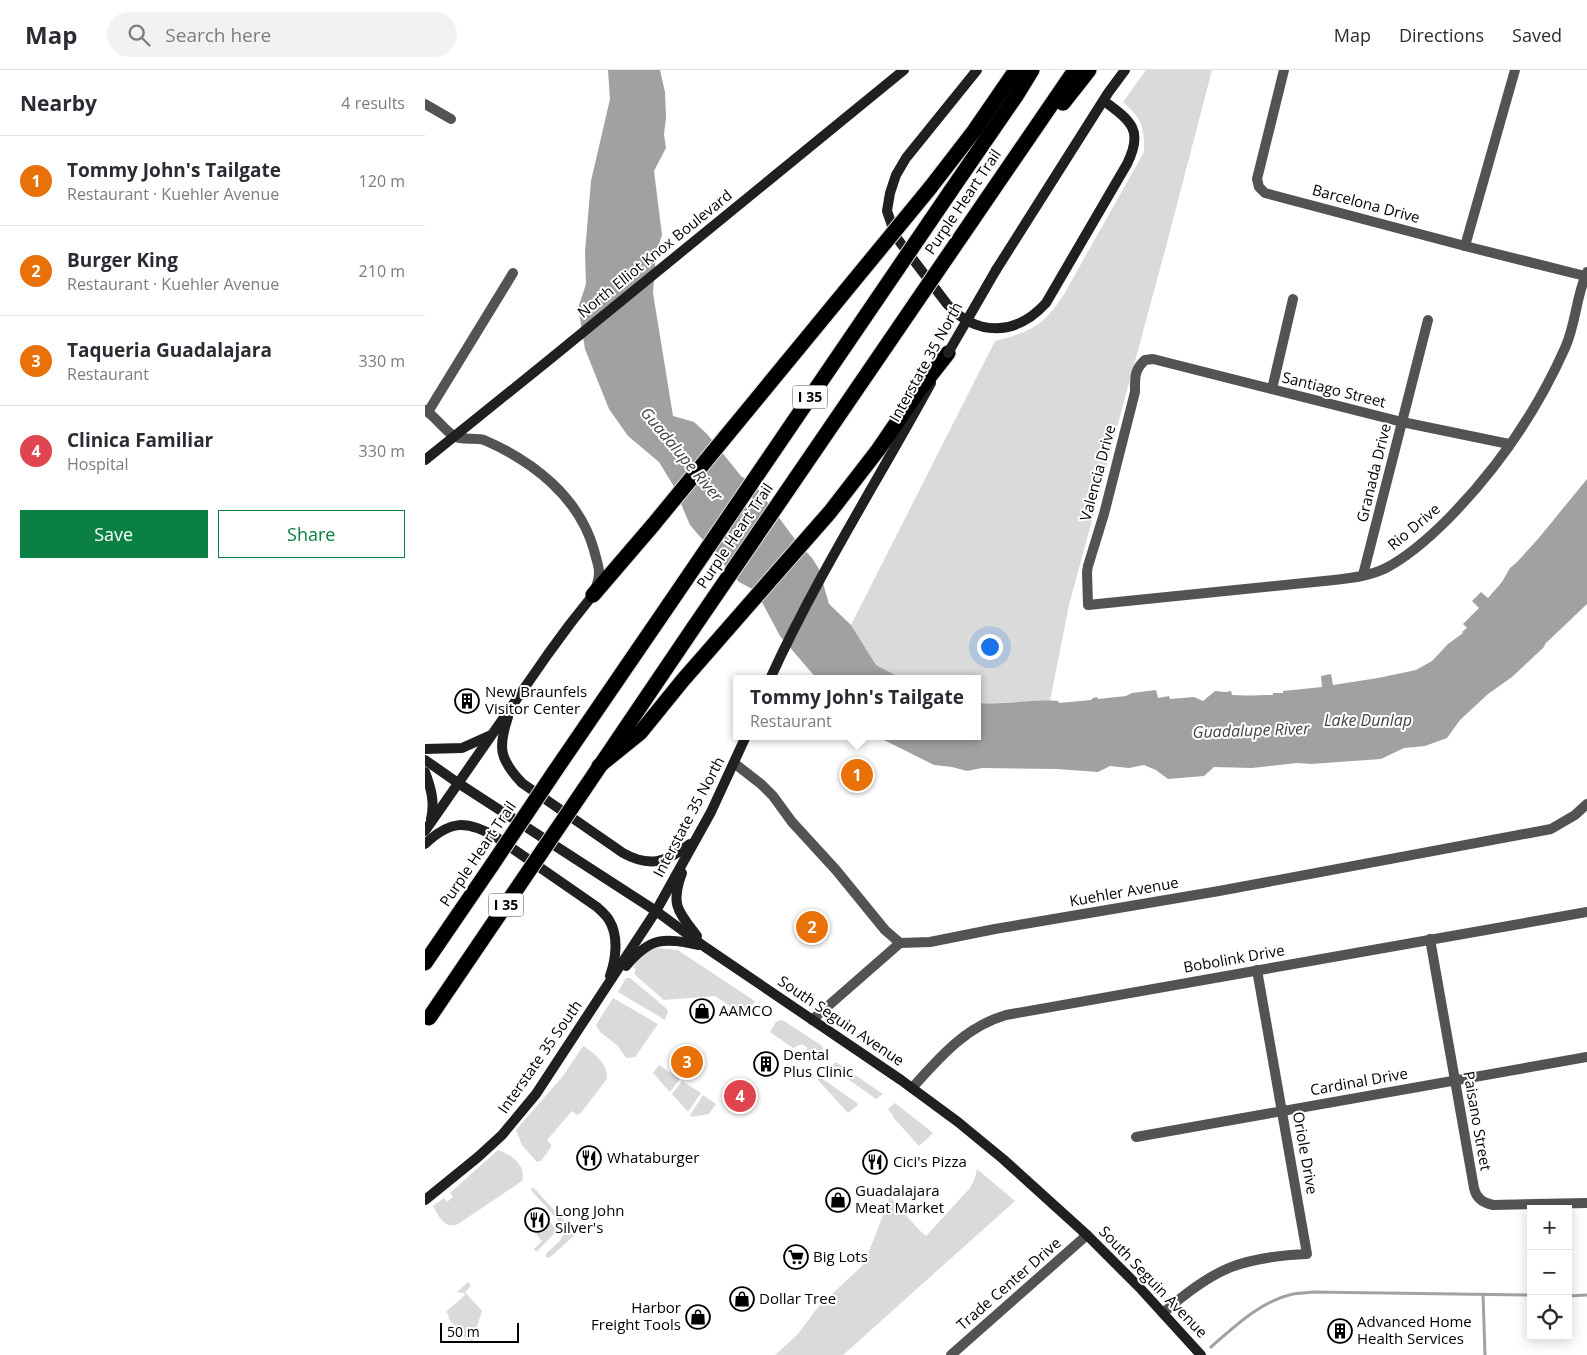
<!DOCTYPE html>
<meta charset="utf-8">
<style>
body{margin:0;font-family:"Open Sans",sans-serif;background:#f2f2f3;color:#2b2b33}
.controls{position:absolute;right:15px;bottom:15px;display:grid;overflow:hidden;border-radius:0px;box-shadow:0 2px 12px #0003}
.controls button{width:45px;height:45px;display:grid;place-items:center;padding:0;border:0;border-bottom:1px solid #e1e1e2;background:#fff;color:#2b2b33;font:25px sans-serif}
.scale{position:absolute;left:15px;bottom:12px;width:79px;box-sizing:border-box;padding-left:5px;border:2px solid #000;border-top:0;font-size:14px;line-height:18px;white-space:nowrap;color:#000;-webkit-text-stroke:4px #fff;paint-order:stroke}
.you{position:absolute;left:564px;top:576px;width:18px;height:18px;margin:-12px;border:4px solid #fff;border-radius:50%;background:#1a73e8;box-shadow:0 0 0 8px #1a73e833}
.badge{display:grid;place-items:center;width:32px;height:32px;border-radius:50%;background:#0b8043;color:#fff;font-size:16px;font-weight:700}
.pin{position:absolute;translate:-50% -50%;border:2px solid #fff;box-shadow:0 1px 5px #0006}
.popup{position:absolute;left:308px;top:605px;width:248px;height:65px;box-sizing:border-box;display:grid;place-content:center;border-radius:0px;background:#fff;filter:drop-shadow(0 1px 4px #0005);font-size:16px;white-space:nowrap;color:#7c7c81}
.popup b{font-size:19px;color:#2b2b33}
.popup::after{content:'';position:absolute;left:50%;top:100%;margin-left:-10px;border:10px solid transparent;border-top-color:#fff}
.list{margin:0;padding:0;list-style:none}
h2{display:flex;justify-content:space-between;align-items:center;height:65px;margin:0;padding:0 20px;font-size:21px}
h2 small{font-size:16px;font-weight:400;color:#7c7c81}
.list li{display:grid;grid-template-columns:32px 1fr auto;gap:15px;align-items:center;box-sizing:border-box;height:90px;padding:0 20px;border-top:1px solid #e1e1e2}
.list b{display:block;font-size:19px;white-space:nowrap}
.list p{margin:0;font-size:16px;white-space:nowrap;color:#7c7c81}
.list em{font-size:16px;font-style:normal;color:#7c7c81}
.actions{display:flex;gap:10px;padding:15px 20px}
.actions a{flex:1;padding:11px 0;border:1px solid #0b8043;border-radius:0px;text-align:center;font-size:18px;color:#0b8043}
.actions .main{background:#0b8043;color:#fff}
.icon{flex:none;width:28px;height:28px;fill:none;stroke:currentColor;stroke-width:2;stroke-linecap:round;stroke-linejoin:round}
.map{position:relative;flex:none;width:1162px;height:1285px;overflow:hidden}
header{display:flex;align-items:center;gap:30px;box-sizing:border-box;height:70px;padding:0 25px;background:#fff;border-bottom:1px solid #e1e1e2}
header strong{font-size:24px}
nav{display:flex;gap:28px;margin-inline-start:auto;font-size:18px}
.search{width:350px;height:45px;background:#f2f2f3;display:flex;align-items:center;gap:12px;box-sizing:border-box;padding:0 18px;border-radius:28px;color:#7c7c81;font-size:19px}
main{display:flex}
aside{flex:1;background:#fff}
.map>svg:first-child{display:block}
</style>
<header>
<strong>Map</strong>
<div class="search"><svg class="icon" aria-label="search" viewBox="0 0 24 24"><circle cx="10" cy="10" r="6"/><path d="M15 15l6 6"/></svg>Search here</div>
<nav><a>Map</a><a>Directions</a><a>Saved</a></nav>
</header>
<main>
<aside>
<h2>Nearby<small>4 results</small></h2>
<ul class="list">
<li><span class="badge" style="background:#e8710a">1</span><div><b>Tommy John's Tailgate</b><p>Restaurant · Kuehler Avenue</p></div><em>120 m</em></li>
<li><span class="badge" style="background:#e8710a">2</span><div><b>Burger King</b><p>Restaurant · Kuehler Avenue</p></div><em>210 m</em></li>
<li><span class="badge" style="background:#e8710a">3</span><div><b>Taqueria Guadalajara</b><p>Restaurant</p></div><em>330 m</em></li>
<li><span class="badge" style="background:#e0444e">4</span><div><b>Clinica Familiar</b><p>Hospital</p></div><em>330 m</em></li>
</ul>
<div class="actions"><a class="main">Save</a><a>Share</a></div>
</aside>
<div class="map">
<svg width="1162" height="1285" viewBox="0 0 1162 1285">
<rect width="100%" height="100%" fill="#fff"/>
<g fill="#dadada">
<path d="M721 0H787L742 173 644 535 625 631C600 631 576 634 552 633V609H478L451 595 426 555 570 271C605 262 618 256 638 226L719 82C720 58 716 47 698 32Z"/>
<path d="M233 878 253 880 257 883 330 931 320 946 290 926 239 930 209 904 211 899 208 897C215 888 222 880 233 878Z"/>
<polygon points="201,908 205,908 243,940 240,950 193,922"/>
<polygon points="188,928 233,954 210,987 201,988 193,976 175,962 171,955"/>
<polygon points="355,950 359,951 397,976 398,979 398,983 400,984 389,993 376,983 383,978 377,974 368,978 345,962 351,952"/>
<path d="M158 976C170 983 183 994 182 1009L155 1044 152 1045 147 1041 122 1070 126 1074V1077L116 1091 112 1092 97 1075 91 1060 138 1006Z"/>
<polygon points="411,992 458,1024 451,1029 406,997"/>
<polygon points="234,995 255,1009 245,1022 228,1003"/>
<polygon points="395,1007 432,1033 433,1035 423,1043 392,1009"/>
<polygon points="257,1011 276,1023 263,1042 247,1024"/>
<polygon points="278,1025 291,1034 284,1044 267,1047 265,1045"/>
<polygon points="470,1033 508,1063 494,1076 467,1046 468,1045 463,1039"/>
<path d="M73 1080C85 1084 102 1095 97 1111L33 1154C19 1160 14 1146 8 1136L19 1128 22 1132 28 1127 25 1123Z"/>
<polygon points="552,1099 590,1131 418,1285 350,1285 372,1265 394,1236 436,1197 440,1192 465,1127 494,1160 501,1166 545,1118 550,1108"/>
<path d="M108 1117 151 1164 124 1188 121 1187V1184C129 1175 143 1169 137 1155L106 1120Z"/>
<polygon points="125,1152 130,1158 129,1164 112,1181 110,1181 109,1179 117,1171 111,1164"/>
<polygon points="43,1212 46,1216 40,1222 57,1241 47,1272 44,1268 42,1270 23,1248 24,1246 21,1242 40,1225 39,1223 32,1222"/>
</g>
<g fill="#a1a1a1">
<polygon points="183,0 235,0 240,22 241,48 239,64 241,78 229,101 237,165 231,183 228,223 248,346 269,352 282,364 316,406 329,414 372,472 387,488 394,499 404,534 426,555 451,595 478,609 392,609 355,566 331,521 314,512 265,455 248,415 234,392 203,366 184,339 160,279 154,242 154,235 161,214 160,182 166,111 185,29"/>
<path d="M1162 409V534L1120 574 1119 577 1087 607 1063 624 1035 650 1022 668 1000 676 979 678 956 689 886 694 872 693 827 698 789 697 779 706 743 709 731 700 719 695 704 698 685 696 673 702 632 699 557 698 542 701 527 697 509 695 451 666H552V633C580 635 606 629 633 631L634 633 666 630 668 628 672 627 673 629 701 626 707 623 731 620 733 628 744 626 745 629 769 627 778 631 790 621 801 622 806 621 807 625C821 626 833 625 848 625V623H858V621L897 617 896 606 906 604 908 615 953 608 991 600 1007 591 1023 574 1038 563 1037 562 1042 558 1038 554 1054 538 1047 531 1056 522 1063 528 1077 512 1085 498 1092 492 1113 469Z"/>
</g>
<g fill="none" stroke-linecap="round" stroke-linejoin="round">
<g stroke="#a1a1a1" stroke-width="3">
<polyline points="1058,1224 1060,1285"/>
<polyline points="1143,1226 1162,1225"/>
<path d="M786 1277C810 1256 836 1231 868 1224 875 1223 881 1223 888 1222L1106 1225"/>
</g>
<g stroke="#dbdbdb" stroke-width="17">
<g id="highway">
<polyline points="638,33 664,0"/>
<polyline points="505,118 549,61 591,0"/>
<polyline points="525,122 591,26 607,0"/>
<polyline points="546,152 650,0"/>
<polyline points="168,525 228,455"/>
<polyline points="174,696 215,663 258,610 405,442 453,380 494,320 523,283"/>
<polyline points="130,701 245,533"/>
<polyline points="158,721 269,557"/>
<polyline points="0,893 67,795"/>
</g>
</g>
<g stroke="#535353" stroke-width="10">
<polyline points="859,0 832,109 834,117 840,123 1040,176 1160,206"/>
<polyline points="0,34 26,49"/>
<polyline points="1040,176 1090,0"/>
<polyline points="847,319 868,229"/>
<path d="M0 340C11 347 18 359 29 366 37 371 50 367 59 370 108 391 154 427 169 480 173 497 177 500 171 517"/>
<polyline points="3,342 88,203"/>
<path d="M1084 374 977 352 728 289 720 290C709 300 710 308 710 322L679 444 663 496 662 502 663 535 909 510C927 508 945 506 961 498 984 486 1005 467 1023 449 1071 400 1112 341 1140 278 1151 254 1151 226 1162 202"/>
<polyline points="938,505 1003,250"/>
<polyline points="309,693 336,714 348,726 367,752 411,800 460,860 475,873 505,872 570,859 794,821 1126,759 1150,745 1162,734"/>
<path d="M1005 869 1049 1118C1051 1128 1058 1133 1068 1135L1162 1133"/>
<polyline points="387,950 475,873"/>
<path d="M487 1018C515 987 540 957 581 945L1162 842"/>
<polyline points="711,1067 1162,987"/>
<path d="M738 1243C788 1199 815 1187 882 1184L832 900"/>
<polyline points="526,1285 662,1165"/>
</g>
<g stroke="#202020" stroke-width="10">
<path d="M552 0 481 88 471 105 465 123 462 141 471 167 522 234C552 267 591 266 621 233L702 94C719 60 706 51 679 31"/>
<polyline points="571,200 683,23 700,0"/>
<polyline points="0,390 124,290 479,0"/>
<path d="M345 609C392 506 452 412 506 313"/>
<path d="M83 647C73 677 74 689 97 713L198 783C225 798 242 792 265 774"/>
<polyline points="0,679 37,678 66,665"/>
<polyline points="0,690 33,713 231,841 280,877 476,1010 533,1052 578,1089 662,1165 714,1217 776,1285"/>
<path d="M0 702C6 718 10 732 6 749"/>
<polyline points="0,761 123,584 145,554 168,525"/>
<path d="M0 774C25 750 42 750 71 767L172 837C176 841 181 845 184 850 194 866 191 889 185 906"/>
<path d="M257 803C245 835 253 841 272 866"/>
<path d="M201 896C226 866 239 868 274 875"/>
<polyline points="0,1130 53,1087 77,1065 111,1024 231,841 286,742 321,666"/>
</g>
<use href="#highway" stroke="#000" stroke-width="15"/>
<g stroke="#dbdbdb" stroke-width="17" stroke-linecap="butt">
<g id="highway-bridge">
<polyline points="228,455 505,118"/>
<polyline points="245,533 525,122"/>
<polyline points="269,557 546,152"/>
<polyline points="67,795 130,701"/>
<polyline points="4,948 158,721"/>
</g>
</g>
<polyline stroke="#202020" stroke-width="10" points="523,283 571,200"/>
<use href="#highway-bridge" stroke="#000" stroke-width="15"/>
</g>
<defs>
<g id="building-ring" transform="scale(1.25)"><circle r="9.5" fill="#fff" stroke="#000" stroke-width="1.5"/><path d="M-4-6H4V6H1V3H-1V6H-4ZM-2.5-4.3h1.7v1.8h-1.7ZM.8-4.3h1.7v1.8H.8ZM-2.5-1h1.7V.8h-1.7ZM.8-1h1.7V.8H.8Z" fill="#000"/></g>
<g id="shop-ring" transform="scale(1.25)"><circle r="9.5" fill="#fff" stroke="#000" stroke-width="1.5"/><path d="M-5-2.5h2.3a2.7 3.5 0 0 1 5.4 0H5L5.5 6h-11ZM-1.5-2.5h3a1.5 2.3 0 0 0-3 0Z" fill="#000"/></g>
<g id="restaurant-ring" transform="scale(1.25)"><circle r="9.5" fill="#fff" stroke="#000" stroke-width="1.5"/><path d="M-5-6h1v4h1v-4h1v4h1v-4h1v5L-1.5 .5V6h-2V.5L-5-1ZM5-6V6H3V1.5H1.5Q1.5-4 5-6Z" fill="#000"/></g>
<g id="supermarket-ring" transform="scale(1.25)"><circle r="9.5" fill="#fff" stroke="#000" stroke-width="1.5"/><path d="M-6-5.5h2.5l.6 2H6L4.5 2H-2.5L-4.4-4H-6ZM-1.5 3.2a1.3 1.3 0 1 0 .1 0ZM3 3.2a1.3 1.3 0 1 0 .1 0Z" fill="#000"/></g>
</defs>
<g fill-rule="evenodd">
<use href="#building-ring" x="42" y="631"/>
<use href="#shop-ring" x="277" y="941"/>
<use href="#building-ring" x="341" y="994"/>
<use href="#restaurant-ring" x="164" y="1088"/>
<use href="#restaurant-ring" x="450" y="1092"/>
<use href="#shop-ring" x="413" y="1130"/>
<use href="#restaurant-ring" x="112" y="1150"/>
<use href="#supermarket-ring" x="371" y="1187"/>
<use href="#shop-ring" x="317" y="1229"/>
<use href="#shop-ring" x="273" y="1247"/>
<use href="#building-ring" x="915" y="1261"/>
</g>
<g text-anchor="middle" stroke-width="4" stroke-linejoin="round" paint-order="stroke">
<g fill="#fff" stroke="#4c4c4c" stroke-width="1">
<rect x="367.5" y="315.5" width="35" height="23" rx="4"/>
<rect x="63.5" y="823.5" width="35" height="23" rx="4"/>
</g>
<g font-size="14" font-weight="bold" fill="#000">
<text x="385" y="332">I 35</text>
<text x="81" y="840">I 35</text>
</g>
<g font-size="15" fill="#000" stroke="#fff">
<text transform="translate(538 132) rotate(-56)" y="5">Purple Heart Trail</text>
<text transform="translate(941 134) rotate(15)" y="5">Barcelona Drive</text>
<text transform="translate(230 184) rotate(-39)" y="5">North Elliot Knox Boulevard</text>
<text transform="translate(501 292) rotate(-61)" y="5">Interstate 35 North</text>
<text transform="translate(909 320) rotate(14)" y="5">Santiago Street</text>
<text transform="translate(673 403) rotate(-75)" y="5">Valencia Drive</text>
<text transform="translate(949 403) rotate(-76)" y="5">Granada Drive</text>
<text transform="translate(989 457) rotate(-40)" y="5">Rio Drive</text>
<text transform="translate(310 466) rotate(-56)" y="5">Purple Heart Trail</text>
<text transform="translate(264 747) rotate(-62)" y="5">Interstate 35 North</text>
<text transform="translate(53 784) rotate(-56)" y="5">Purple Heart Trail</text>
<text transform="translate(699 822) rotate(-10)" y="5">Kuehler Avenue</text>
<text transform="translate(809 889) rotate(-10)" y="5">Bobolink Drive</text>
<text transform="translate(416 951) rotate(34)" y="5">South Seguin Avenue</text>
<text transform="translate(115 987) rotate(-55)" y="5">Interstate 35 South</text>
<text transform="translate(934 1012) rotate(-10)" y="5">Cardinal Drive</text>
<text transform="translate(1052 1051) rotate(80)" y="5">Paisano Street</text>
<text transform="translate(880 1083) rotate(80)" y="5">Oriole Drive</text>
<text transform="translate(728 1212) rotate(46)" y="5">South Seguin Avenue</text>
<text transform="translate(584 1214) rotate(-41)" y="5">Trade Center Drive</text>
</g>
<g font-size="15" fill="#000" stroke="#fff" text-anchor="start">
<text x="60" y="627">New Braunfels<tspan x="60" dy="17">Visitor Center</tspan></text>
<text x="294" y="946">AAMCO</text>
<text x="358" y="990">Dental<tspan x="358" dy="17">Plus Clinic</tspan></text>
<text x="182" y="1093">Whataburger</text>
<text x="468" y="1097">Cici's Pizza</text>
<text x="430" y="1126">Guadalajara<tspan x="430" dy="17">Meat Market</tspan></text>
<text x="130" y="1146">Long John<tspan x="130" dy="17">Silver's</tspan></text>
<text x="388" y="1192">Big Lots</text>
<text x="334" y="1234">Dollar Tree</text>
<text x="256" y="1243" text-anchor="end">Harbor<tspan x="256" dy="17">Freight Tools</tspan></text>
<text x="932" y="1257">Advanced Home<tspan x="932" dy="17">Health Services</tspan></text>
</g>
<g font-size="16" font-style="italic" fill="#424242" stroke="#fff">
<text transform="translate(257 384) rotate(50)" y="6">Guadalupe River</text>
<text x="943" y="656">Lake Dunlap</text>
<text transform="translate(826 660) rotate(-2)" y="6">Guadalupe River</text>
</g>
</g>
</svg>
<div class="controls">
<button>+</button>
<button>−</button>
<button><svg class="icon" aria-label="locate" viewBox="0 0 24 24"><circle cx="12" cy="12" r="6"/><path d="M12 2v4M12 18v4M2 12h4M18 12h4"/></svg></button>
</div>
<div class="scale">50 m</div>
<div class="you"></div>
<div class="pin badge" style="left:432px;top:705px;background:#e8710a">1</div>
<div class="popup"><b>Tommy John's Tailgate</b>Restaurant</div>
<div class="pin badge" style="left:387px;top:857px;background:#e8710a">2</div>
<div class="pin badge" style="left:262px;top:992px;background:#e8710a">3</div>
<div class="pin badge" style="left:315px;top:1026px;background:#e0444e">4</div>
</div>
</main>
